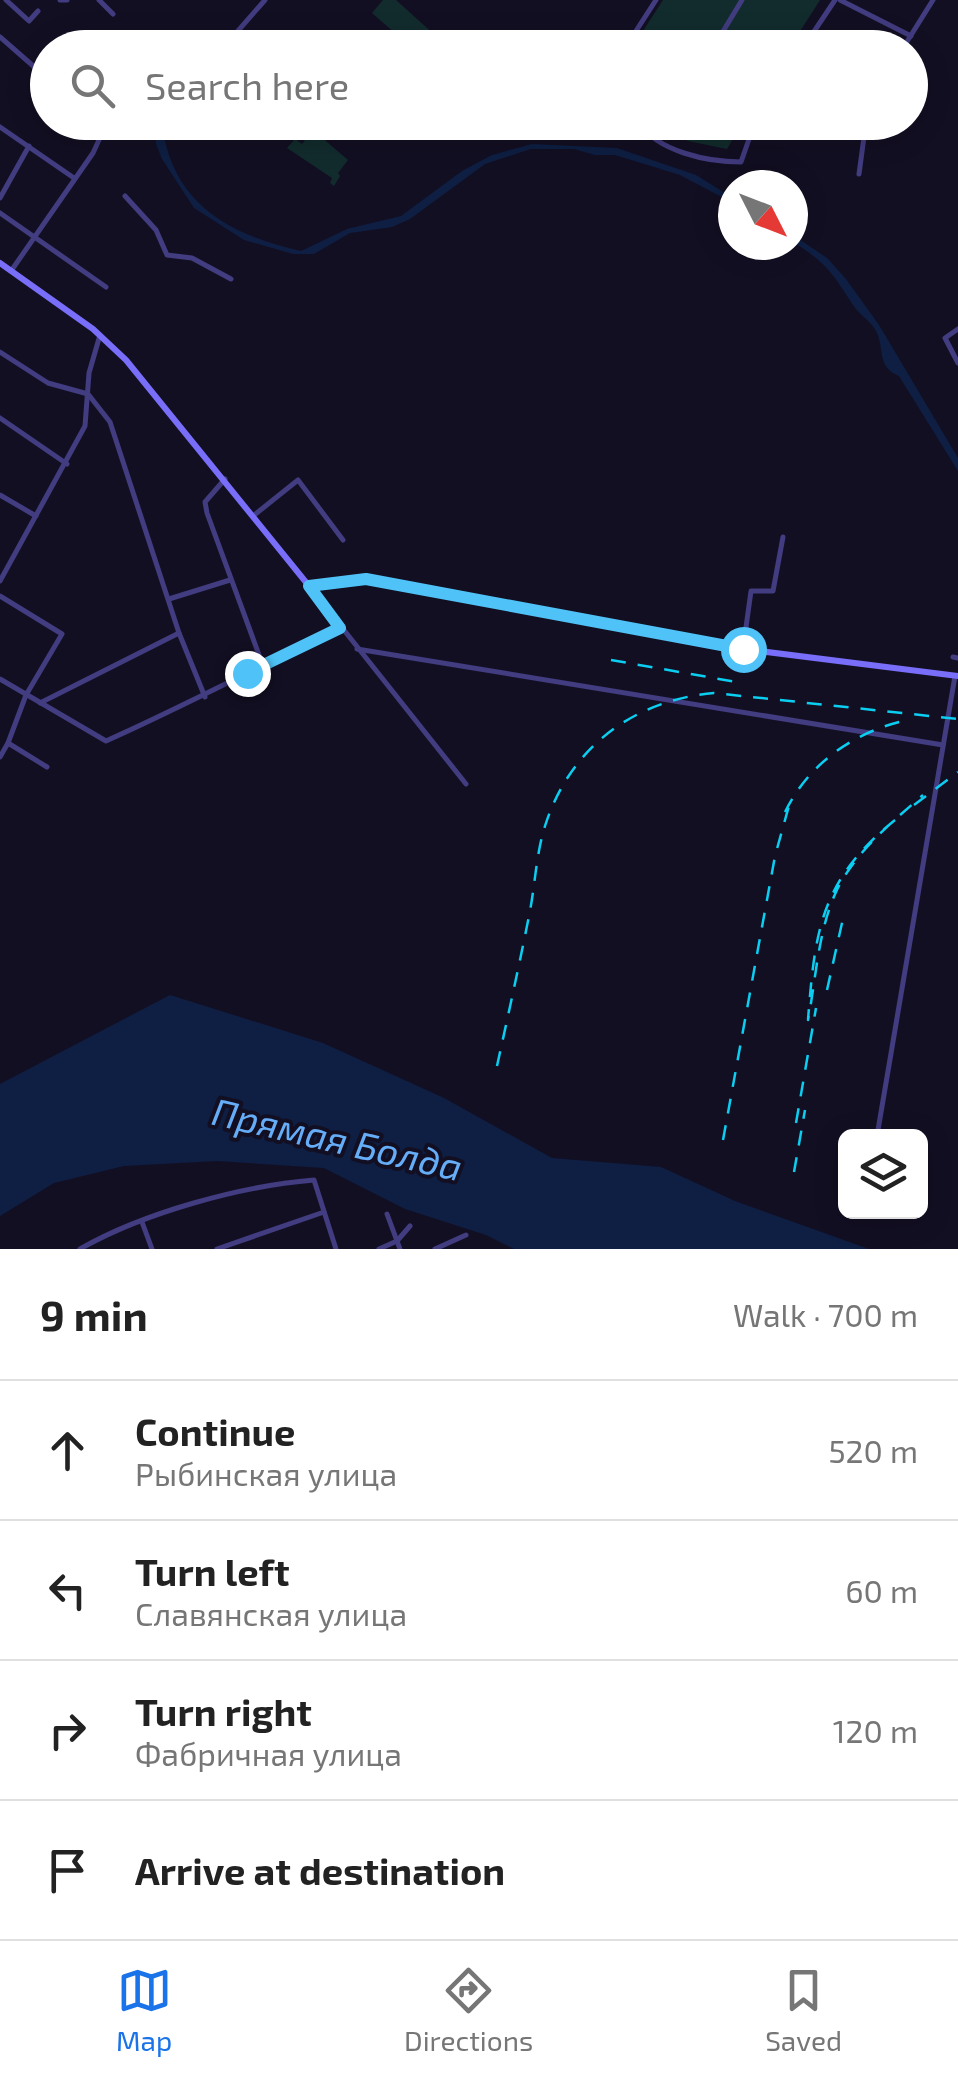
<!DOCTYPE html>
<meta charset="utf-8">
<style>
body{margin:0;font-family:"Exo 2",sans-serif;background:#f6f6f6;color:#222}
.controls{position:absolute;right:30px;bottom:30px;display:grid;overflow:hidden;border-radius:15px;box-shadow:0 5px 25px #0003}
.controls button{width:90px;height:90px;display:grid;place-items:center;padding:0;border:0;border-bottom:2px solid #e0e0e0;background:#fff;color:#222;font:50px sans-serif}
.compass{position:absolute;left:718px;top:170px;width:90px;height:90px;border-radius:50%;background:#fff;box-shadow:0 5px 25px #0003;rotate:132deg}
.stop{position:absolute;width:30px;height:30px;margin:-22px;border:8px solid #4fc3f7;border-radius:50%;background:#fff}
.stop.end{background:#4fc3f7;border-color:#fff;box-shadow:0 2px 10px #0008}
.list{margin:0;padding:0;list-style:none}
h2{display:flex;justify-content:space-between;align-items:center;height:130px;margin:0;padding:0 40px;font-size:42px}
h2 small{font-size:32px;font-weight:400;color:#767676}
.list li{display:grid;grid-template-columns:65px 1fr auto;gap:30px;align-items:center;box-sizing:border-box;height:140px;padding:0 40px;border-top:2px solid #e0e0e0}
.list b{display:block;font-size:38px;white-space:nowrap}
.list p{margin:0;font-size:32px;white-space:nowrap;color:#767676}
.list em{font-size:32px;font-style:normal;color:#767676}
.icon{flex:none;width:55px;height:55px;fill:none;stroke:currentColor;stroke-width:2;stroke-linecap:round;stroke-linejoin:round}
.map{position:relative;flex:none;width:958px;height:1249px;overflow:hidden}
.search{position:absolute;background:#fff;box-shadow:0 5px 25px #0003;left:30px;right:30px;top:30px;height:110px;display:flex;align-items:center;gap:25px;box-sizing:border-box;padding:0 35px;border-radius:55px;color:#767676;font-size:38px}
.sheet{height:690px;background:#fff}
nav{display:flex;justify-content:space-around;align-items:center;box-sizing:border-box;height:140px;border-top:2px solid #e0e0e0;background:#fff;font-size:28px;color:#767676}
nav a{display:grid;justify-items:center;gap:5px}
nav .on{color:#1a73e8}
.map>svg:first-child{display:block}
</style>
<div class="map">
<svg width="958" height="1249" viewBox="0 0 958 1249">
<rect width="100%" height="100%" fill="#130f23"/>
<g fill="#122c2d">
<polygon points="383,0 396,0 448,47 411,47 372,13"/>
<polygon points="663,0 820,0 790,47 632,48"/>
<polygon points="654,123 742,123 727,149 688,141"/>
<polygon points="313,130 348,160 338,173 340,176 334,186 330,183 332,178 287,148 295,139 302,144"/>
</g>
<g fill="#0e1f43">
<path d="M156 123H162C171 203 229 235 301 251L347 229 401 216 462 171 492 155 532 144 617 148 696 175 733 198V203L680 175 615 155H595L574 149H531L485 164 410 219 392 227 350 233 314 254H293L244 240 194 208 162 159 156 144Z"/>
<path d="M793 235 827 258 846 279 879 325 958 458V471L899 376C875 366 886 348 875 329 870 321 859 314 853 305 833 274 827 263 793 242Z"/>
<polygon points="170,995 323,1043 444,1098 552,1158 661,1167 735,1201 869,1249 514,1249 486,1235 405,1209 324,1168 217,1161 124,1166 54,1183 0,1216 0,1084"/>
</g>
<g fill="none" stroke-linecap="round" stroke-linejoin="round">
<g stroke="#423c80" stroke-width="5">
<polyline points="6,0 29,21 38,11"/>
<polyline points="60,0 67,0"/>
<polyline points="99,0 113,14"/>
<polyline points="840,0 911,36"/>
<polyline points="0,37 48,79"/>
<polyline points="223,48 265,0"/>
<polyline points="625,48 656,0"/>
<polyline points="713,48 742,0"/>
<polyline points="803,48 835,0"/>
<polyline points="903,48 933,0"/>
<path d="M639 122C657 152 709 162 741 162L755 122"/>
<polyline points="0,127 74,178"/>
<polyline points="650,136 664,122"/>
<polyline points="859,174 866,122"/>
<polyline points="125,196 156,230 167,255 192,258 231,279"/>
<polyline points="0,198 29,146"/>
<polyline points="0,213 106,287"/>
<polyline points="11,271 93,153 104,129 96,122"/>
<polyline points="958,329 945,338 958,363"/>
<polyline points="0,352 48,383 88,394 110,422 179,633 205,697"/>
<polyline points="0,418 67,464"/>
<polyline points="225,479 205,502 207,513 262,663"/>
<polyline points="0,495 36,516"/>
<polyline points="253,516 298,480 343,540"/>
<polyline points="0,581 85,426 89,373 100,335"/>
<polyline points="309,586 466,784"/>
<polyline points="0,596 62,634 26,695 8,743 0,757"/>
<polyline points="169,599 230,580"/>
<polyline points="357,649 943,745"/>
<polyline points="743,649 751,591 773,591 783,537"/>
<polyline points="953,657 958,658"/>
<path d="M0 679 106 741C185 706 261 665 340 628"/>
<polyline points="40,703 179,633"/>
<polyline points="8,743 47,767"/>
<polyline points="877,1136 955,676"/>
<polyline points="387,1214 400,1249"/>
<polyline points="142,1222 152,1249"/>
<path d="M80 1249C143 1213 240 1186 314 1180L336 1249"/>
<polyline points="217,1249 324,1212"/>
<polyline points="379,1249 397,1241 410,1226"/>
<polyline points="435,1249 466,1235"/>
</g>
<polyline stroke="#796ef9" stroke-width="6" points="0,263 93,329 126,360 309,586 367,579 743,649 958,676"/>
<g stroke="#0bcef1" stroke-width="2.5" stroke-dasharray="15 12" stroke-linecap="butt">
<polyline points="611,660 742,683"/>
<polyline points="914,805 958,772"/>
<path d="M785 812C809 763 855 731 908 720"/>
<path d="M895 820C821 880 815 929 808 1020 816 979 818 931 836 892 854 853 891 823 923 795"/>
<polyline points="827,990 844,914"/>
<path d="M497 1066C508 1016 519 966 529 916 535 887 536 854 545 826 570 747 634 700 714 693L958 719"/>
<polyline points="796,1123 816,1008"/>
<polyline points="723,1140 775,856 790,802"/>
<polyline points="794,1172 805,1110"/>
</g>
</g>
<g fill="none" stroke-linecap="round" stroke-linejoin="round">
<polyline stroke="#4fc3f7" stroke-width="12" points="247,673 340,628 309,586 366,579 743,649"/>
</g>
<g text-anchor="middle" stroke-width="8" stroke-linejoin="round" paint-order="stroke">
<g font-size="38" font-style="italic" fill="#66adf8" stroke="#130f23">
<text transform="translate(337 1140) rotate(13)" y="13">Прямая Болда</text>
</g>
</g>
</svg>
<div class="controls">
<button><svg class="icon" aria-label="layers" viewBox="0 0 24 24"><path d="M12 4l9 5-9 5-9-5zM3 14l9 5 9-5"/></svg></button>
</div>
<svg class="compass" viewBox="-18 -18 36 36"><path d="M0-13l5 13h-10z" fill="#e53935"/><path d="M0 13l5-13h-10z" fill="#767676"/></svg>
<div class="stop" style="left:743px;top:649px"></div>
<div class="stop end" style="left:247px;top:673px"></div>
<div class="search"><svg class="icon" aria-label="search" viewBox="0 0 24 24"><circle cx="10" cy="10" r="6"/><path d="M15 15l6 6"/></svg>Search here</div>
</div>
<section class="sheet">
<h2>9 min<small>Walk · 700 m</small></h2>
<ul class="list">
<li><svg class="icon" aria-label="ahead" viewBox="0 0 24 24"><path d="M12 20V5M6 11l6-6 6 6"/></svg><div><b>Continue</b><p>Рыбинская улица</p></div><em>520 m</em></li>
<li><svg class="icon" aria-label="left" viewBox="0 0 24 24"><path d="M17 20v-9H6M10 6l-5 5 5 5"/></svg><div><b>Turn left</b><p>Славянская улица</p></div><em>60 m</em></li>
<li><svg class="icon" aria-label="right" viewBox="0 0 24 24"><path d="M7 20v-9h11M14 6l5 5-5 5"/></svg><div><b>Turn right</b><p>Фабричная улица</p></div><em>120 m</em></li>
<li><svg class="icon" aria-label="arrive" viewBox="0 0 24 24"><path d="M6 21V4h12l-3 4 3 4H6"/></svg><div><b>Arrive at destination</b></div></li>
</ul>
</section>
<nav>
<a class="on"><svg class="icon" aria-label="map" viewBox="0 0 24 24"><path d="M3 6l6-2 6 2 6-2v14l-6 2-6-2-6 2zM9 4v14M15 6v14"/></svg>Map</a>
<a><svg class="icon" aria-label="directions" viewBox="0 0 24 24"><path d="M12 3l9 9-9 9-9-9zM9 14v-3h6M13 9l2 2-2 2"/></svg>Directions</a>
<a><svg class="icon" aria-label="saved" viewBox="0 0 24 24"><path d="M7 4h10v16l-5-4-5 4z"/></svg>Saved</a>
</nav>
